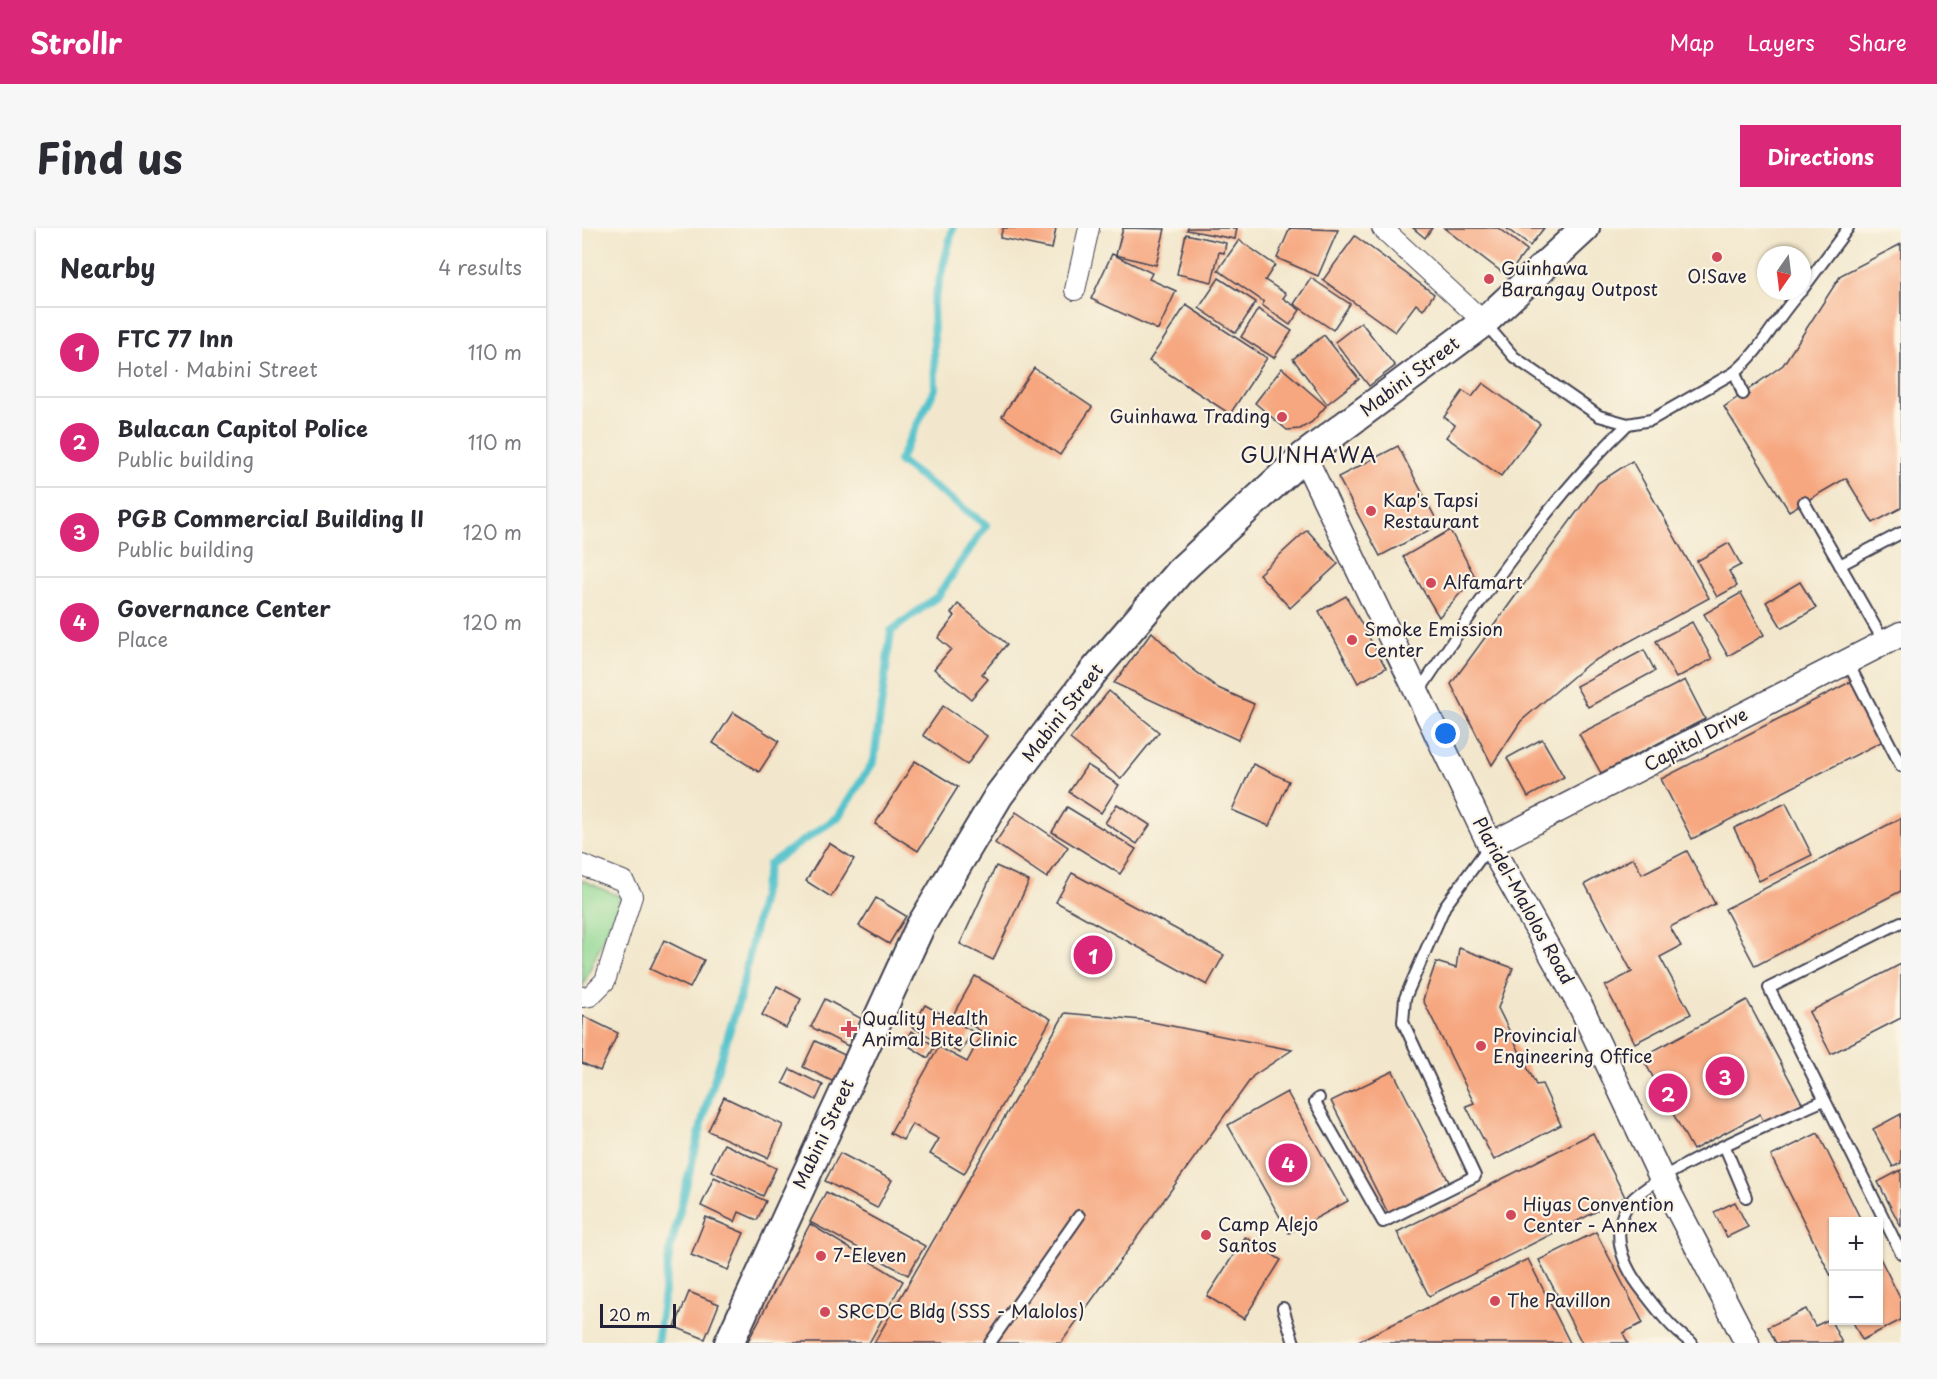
<!DOCTYPE html>
<meta charset="utf-8">
<style>
body{margin:0;font-family:"Playpen Sans",sans-serif;background:#f7f7f7;color:#2b2b33}
.controls{position:absolute;right:18px;bottom:18px;display:grid;overflow:hidden;border-radius:0px;box-shadow:0 2px 4px #0004}
.controls button{width:54px;height:54px;display:grid;place-items:center;padding:0;border:0;border-bottom:2px solid #e1e1e2;background:#fff;color:#2b2b33;font:30px sans-serif}
.compass{position:absolute;left:1175px;top:18px;width:54px;height:54px;border-radius:50%;background:#fff;box-shadow:0 2px 4px #0004;rotate:194deg}
.scale{position:absolute;left:18px;bottom:15px;width:76px;box-sizing:border-box;padding-left:6px;border:3px solid #22223b;border-top:0;font-size:16px;line-height:21px;white-space:nowrap;color:#22223b;-webkit-text-stroke:4px #fcf5e5;paint-order:stroke}
.you{position:absolute;left:864px;top:506px;width:21px;height:21px;margin:-15px;border:4px solid #fff;border-radius:50%;background:#1a73e8;box-shadow:0 0 0 9px #1a73e833}
.badge{display:grid;place-items:center;width:39px;height:39px;border-radius:50%;background:#db2777;color:#fff;font-size:20px;font-weight:700}
.pin{position:absolute;translate:-50% -50%;border:3px solid #fff;box-shadow:0 2px 6px #0006}
.list{margin:0;padding:0;list-style:none}
h2{display:flex;justify-content:space-between;align-items:center;height:78px;margin:0;padding:0 24px;font-size:26px}
h2 small{font-size:20px;font-weight:400;color:#7c7c81}
.list li{display:grid;grid-template-columns:39px 1fr auto;gap:18px;align-items:center;box-sizing:border-box;height:90px;padding:0 24px;border-top:2px solid #e1e1e2}
.list b{display:block;font-size:22px;white-space:nowrap}
.list p{margin:0;font-size:20px;white-space:nowrap;color:#7c7c81}
.list em{font-size:20px;font-style:normal;color:#7c7c81}
.map{position:relative;flex:none;width:1319px;height:1115px;overflow:hidden;border-radius:0px}
header{display:flex;align-items:center;gap:36px;box-sizing:border-box;height:84px;padding:0 30px;background:#db2777;color:#fff}
header strong{font-size:28px}
nav{display:flex;gap:33px;margin-inline-start:auto;font-size:21px}
.intro{display:flex;align-items:center;justify-content:space-between;box-sizing:border-box;height:144px;padding:0 36px}
h1{margin:0;font-size:42px}
.button{padding:15px 27px;border-radius:0px;background:#db2777;color:#fff;font-size:21px;font-weight:700}
main{display:flex;gap:36px;padding:0 36px}
aside{flex:1;background:#fff;border-radius:0px;box-shadow:0 2px 4px #0004}
.map>svg:first-child{display:block}
</style>
<header>
<strong>Strollr</strong>
<nav><a>Map</a><a>Layers</a><a>Share</a></nav>
</header>
<div class="intro"><h1>Find us</h1><a class="button">Directions</a></div>
<main>
<aside>
<h2>Nearby<small>4 results</small></h2>
<ul class="list">
<li><span class="badge">1</span><div><b>FTC 77 Inn</b><p>Hotel · Mabini Street</p></div><em>110 m</em></li>
<li><span class="badge">2</span><div><b>Bulacan Capitol Police</b><p>Public building</p></div><em>110 m</em></li>
<li><span class="badge">3</span><div><b>PGB Commercial Building II</b><p>Public building</p></div><em>120 m</em></li>
<li><span class="badge">4</span><div><b>Governance Center</b><p>Place</p></div><em>120 m</em></li>
</ul>
</aside>
<div class="map">
<svg width="1319" height="1115" viewBox="0 0 1319 1115">
<rect width="100%" height="100%" fill="#fcf5e5"/>
<filter id="ink" filterUnits="userSpaceOnUse"><feTurbulence type="fractalNoise" baseFrequency=".0167" numOctaves="2"/><feDisplacementMap in="SourceGraphic" scale="12" xChannelSelector="R" yChannelSelector="G"/><feConvolveMatrix kernelMatrix="1 2 1 2 8 2 1 2 1" color-interpolation-filters="sRGB"/></filter>
<filter id="wash" filterUnits="userSpaceOnUse"><feTurbulence type="fractalNoise" baseFrequency=".008" numOctaves="4" result="noise"/><feDisplacementMap in="SourceGraphic" scale="24" xChannelSelector="R" yChannelSelector="G"/><feGaussianBlur stdDeviation="1.35" result="paint"/><feColorMatrix in="noise" values="0 0 0 0 0 0 0 0 0 0 0 0 0 0 0 0 0 1.4 0 .05"/><feComposite in="paint" operator="in"/></filter>
<g filter="url(#wash)">
<rect width="100%" height="100%" fill="#f2e7cc"/>
<polygon fill="#8ed792" stroke="#587c66" stroke-width="1.5" points="0,652 39,669 0,760"/>
<g fill="none" stroke-linecap="round" stroke-linejoin="round">
<polyline stroke="#55c2cc" stroke-width="8" points="75,1115 88,1022 124,879 158,769 187,636 256,589 292,533 309,403 356,368 404,297 317,233 353,161 351,77 371,0"/>
</g>
<g id="blocks">
<g fill="#f6a780">
<polygon points="421,0 474,0 470,21 418,10"/>
<polygon points="541,0 583,1 574,37 534,27"/>
<polygon points="606,0 655,0 653,11 605,2"/>
<polygon points="708,0 756,2 736,48 695,30"/>
<polygon points="831,0 850,0 843,10"/>
<polygon points="862,0 916,0 945,22 925,48"/>
<polygon points="924,0 962,0 948,18"/>
<polygon points="604,6 644,15 642,25 637,24 630,54 595,46"/>
<polygon points="773,8 852,66 841,82 834,76 813,104 741,52"/>
<polygon points="657,12 693,37 683,52 704,66 701,70 718,82 708,97 680,77 682,74 636,42"/>
<polygon points="1319,16 1319,280 1291,295 1264,250 1207,283 1142,179 1201,137 1259,47"/>
<polygon points="530,26 570,45 567,51 594,63 576,102 509,71"/>
<polygon points="637,50 674,74 654,105 617,80"/>
<polygon points="729,50 768,76 751,102 712,76"/>
<polygon points="604,77 685,130 648,186 567,133"/>
<polygon points="676,81 710,103 692,130 659,109"/>
<polygon points="779,94 813,138 787,158 753,114"/>
<polygon points="742,107 777,151 745,176 711,131"/>
<polygon points="452,140 510,179 478,227 420,188"/>
<polygon points="700,140 744,178 730,194 718,201 705,202 673,175"/>
<polygon points="901,155 958,196 919,248 864,209 873,197 862,189 881,163 890,169"/>
<polygon points="816,218 857,297 798,328 756,249"/>
<polygon points="1050,233 1127,370 1006,436 939,493 910,537 869,456 1016,255"/>
<polygon points="725,302 756,336 708,380 677,346"/>
<polygon points="868,302 893,349 857,389 821,329"/>
<polygon points="1147,315 1159,337 1147,343 1155,358 1135,369 1115,333"/>
<polygon points="1218,354 1234,380 1200,400 1184,374"/>
<polygon points="1159,365 1182,407 1146,428 1122,386"/>
<polygon points="764,368 804,440 776,455 737,383"/>
<polygon points="376,376 425,416 400,446 406,451 389,471 352,441 369,421 356,410 373,388 369,385"/>
<polygon points="1110,394 1130,431 1094,450 1074,413"/>
<polygon points="570,404 600,433 636,460 672,476 656,512 532,455"/>
<polygon points="1062,422 1073,443 1006,479 994,458"/>
<polygon points="1103,452 1123,491 1019,545 997,506"/>
<polygon points="1270,453 1301,513 1110,611 1079,551"/>
<polygon points="527,463 577,504 539,551 488,511"/>
<polygon points="361,478 405,508 385,537 341,507"/>
<polygon points="151,484 197,513 177,544 131,515"/>
<polygon points="960,511 982,549 946,569 925,530"/>
<polygon points="333,533 376,559 336,623 293,596"/>
<polygon points="671,536 707,553 687,598 650,582"/>
<polygon points="505,537 537,557 519,585 487,564"/>
<polygon points="1204,575 1230,627 1177,653 1152,600"/>
<polygon points="535,576 568,597 555,616 523,595"/>
<polygon points="485,579 554,621 538,646 470,604"/>
<polygon points="434,584 486,619 465,650 413,615"/>
<polygon points="1319,590 1319,663 1173,738 1143,681"/>
<polygon points="247,615 272,631 249,669 224,653"/>
<polygon points="1105,623 1133,676 1088,699 1099,718 1078,729 1109,786 1053,815 1023,758 1050,744 1003,656 1051,630 1060,646"/>
<polygon points="414,638 447,653 411,732 378,716"/>
<polygon points="490,645 642,727 625,757 474,674"/>
<polygon points="294,670 324,688 307,716 277,698"/>
<polygon points="82,712 122,732 108,760 68,741"/>
<polygon points="877,720 931,740 916,780 954,857 960,856 979,897 912,932 884,878 892,875 841,772 854,734 874,740"/>
<polygon points="1319,736 1319,790 1249,826 1227,784"/>
<polygon points="393,748 469,791 382,946 348,926 357,911 330,896 321,912 308,905 357,819 385,834 401,804 371,787"/>
<polygon points="195,758 219,771 204,800 180,787"/>
<polygon points="243,771 280,791 266,818 229,799"/>
<polygon points="1165,772 1220,875 1182,895 1178,886 1111,922 1060,829"/>
<polygon points="343,777 390,803 378,825 330,799"/>
<polygon points="483,785 560,792 710,822 671,848 479,1115 292,1115"/>
<polygon points="1,788 36,805 18,843 0,835"/>
<polygon points="329,803 353,818 346,830 322,815"/>
<polygon points="233,813 267,829 254,855 221,839"/>
<polygon points="208,841 241,857 234,872 201,855"/>
<polygon points="811,843 867,954 806,985 749,873"/>
<polygon points="705,864 766,973 707,1005 646,897"/>
<polygon points="142,869 201,897 186,930 126,903"/>
<polygon points="1319,886 1319,935 1311,939 1291,901"/>
<polygon points="1011,905 1043,969 847,1068 815,1004"/>
<polygon points="1236,905 1280,994 1252,994 1252,1054 1189,928"/>
<polygon points="142,916 194,940 181,968 129,943"/>
<polygon points="258,925 310,952 295,980 243,953"/>
<polygon points="1319,942 1319,999 1296,954"/>
<polygon points="132,949 184,973 175,992 157,984 153,994 119,978"/>
<polygon points="244,964 343,1018 326,1047 228,994"/>
<polygon points="1153,974 1166,999 1145,1009 1132,984"/>
<polygon points="124,989 162,1005 146,1042 109,1027"/>
<polygon points="228,996 321,1053 287,1115 165,1115"/>
<polygon points="1014,1004 1061,1095 1041,1105 1046,1115 1000,1115 957,1032"/>
<polygon points="663,1009 699,1032 662,1091 625,1068"/>
<polygon points="1296,1026 1319,1072 1319,1092 1280,1112 1270,1092 1296,1092"/>
<polygon points="946,1031 988,1115 772,1115"/>
<polygon points="107,1064 137,1076 123,1111 93,1099"/>
<polygon points="1224,1081 1233,1098 1248,1091 1260,1115 1194,1115 1186,1099"/>
</g>
</g>
</g>
<g filter="url(#ink)">
<use href="#blocks" fill-opacity="0" stroke="#414051" stroke-width="1.5"/>
<g fill="none" stroke-linecap="round" stroke-linejoin="round">
<g stroke="#414051" stroke-width="14">
<g id="service">
<polyline points="1220,62 1266,0"/>
<polyline points="902,94 932,129 1017,188 1046,196 1069,192 1153,144"/>
<path d="M1161 166 1153 144C1180 122 1195 88 1219 63"/>
<polyline points="1222,274 1302,414"/>
<polyline points="1258,337 1319,305"/>
<polyline points="1265,433 1319,538"/>
<path d="M836 465C896 374 967 272 1046 196"/>
<polyline points="1319,694 1187,760 1319,1025"/>
<polyline points="737,870 733,874 801,994 893,948 821,794 823,770 863,678 908,617"/>
<polyline points="1143,919 1164,969"/>
<polyline points="701,1080 712,1115"/>
<polyline points="408,1115 497,988"/>
<path d="M1110 1115C1088 1100 1073 1079 1057 1058 1040 1035 1029 1005 1045 978 1062 948 1204 890 1242 872"/>
</g>
</g>
<g stroke="#414051" stroke-width="22">
<g id="minor">
<polyline points="800,0 902,94"/>
<polyline points="493,62 507,0"/>
<polyline points="0,637 41,653 50,668 23,753 8,768 0,769"/>
</g>
</g>
<g stroke="#414051" stroke-width="27">
<g id="tertiary">
<polyline points="722,228 908,617 1000,781 1079,949 1165,1115"/>
<polyline points="908,617 1319,406"/>
</g>
</g>
<g stroke="#414051" stroke-width="32">
<polyline id="secondary" points="147,1115 338,699 417,567 512,443 597,344 722,228 902,94 1003,0"/>
</g>
<use href="#service" stroke="#fff" stroke-width="10"/>
<use href="#minor" stroke="#fff" stroke-width="20"/>
<use href="#tertiary" stroke="#fff" stroke-width="24"/>
<use href="#secondary" stroke="#fff" stroke-width="28"/>
</g>
</g>
<g fill="#d1495b" stroke="#fcf5e5" stroke-width="2">
<circle cx="1135" cy="29" r="6"/>
<circle cx="907" cy="51" r="6"/>
<circle cx="700" cy="189" r="6"/>
<circle cx="789" cy="283" r="6"/>
<circle cx="849" cy="355" r="6"/>
<circle cx="770" cy="412" r="6"/>
<path d="M264 792h6v6h6v6h-6v6h-6v-6h-6v-6h6z"/>
<circle cx="899" cy="818" r="6"/>
<circle cx="929" cy="987" r="6"/>
<circle cx="624" cy="1007" r="6"/>
<circle cx="239" cy="1028" r="6"/>
<circle cx="913" cy="1073" r="6"/>
<circle cx="243" cy="1084" r="6"/>
</g>
<g text-anchor="middle" stroke-width="4.5" stroke-linejoin="round" paint-order="stroke">
<g font-size="18" fill="#22223b" stroke="#fcf5e5" text-anchor="start">
<text x="919" y="47">Guinhawa<tspan x="919" dy="21">Barangay Outpost</tspan></text>
<text x="1135" y="55" text-anchor="middle">O!Save</text>
<text x="688" y="195" text-anchor="end">Guinhawa Trading</text>
<text x="801" y="279">Kap's Tapsi<tspan x="801" dy="21">Restaurant</tspan></text>
<text x="861" y="361">Alfamart</text>
<text x="782" y="408">Smoke Emission<tspan x="782" dy="21">Center</tspan></text>
<text x="280" y="797">Quality Health<tspan x="280" dy="21">Animal Bite Clinic</tspan></text>
<text x="911" y="814">Provincial<tspan x="911" dy="21">Engineering Office</tspan></text>
<text x="941" y="983">Hiyas Convention<tspan x="941" dy="21">Center - Annex</tspan></text>
<text x="636" y="1003">Camp Alejo<tspan x="636" dy="21">Santos</tspan></text>
<text x="251" y="1034">7-Eleven</text>
<text x="925" y="1079">The Pavillon</text>
<text x="255" y="1090">SRCDC Bldg (SSS - Malolos)</text>
</g>
<g font-size="18" fill="#22223b" stroke="#fcf5e5">
<text transform="translate(828 149) rotate(-37)" y="6">Mabini Street</text>
<text transform="translate(481 485) rotate(-52)" y="6">Mabini Street</text>
<text transform="translate(1114 512) rotate(-28)" y="6">Capitol Drive</text>
<text transform="translate(941 673) rotate(61)" y="6">Plaridel-Malolos Road</text>
<text transform="translate(242 906) rotate(-65)" y="6">Mabini Street</text>
</g>
<g font-size="21" letter-spacing="1.5" fill="#22223b" stroke="#fcf5e5">
<text x="727" y="235">GUINHAWA</text>
</g>
</g>
</svg>
<div class="controls">
<button>+</button>
<button>−</button>
</div>
<svg class="compass" viewBox="-18 -18 36 36"><path d="M0-13l5 13h-10z" fill="#e53935"/><path d="M0 13l5-13h-10z" fill="#7c7c81"/></svg>
<div class="scale">20 m</div>
<div class="you"></div>
<div class="pin badge" style="left:511px;top:727px">1</div>
<div class="pin badge" style="left:1086px;top:865px">2</div>
<div class="pin badge" style="left:1143px;top:848px">3</div>
<div class="pin badge" style="left:706px;top:935px">4</div>
</div>
</main>
